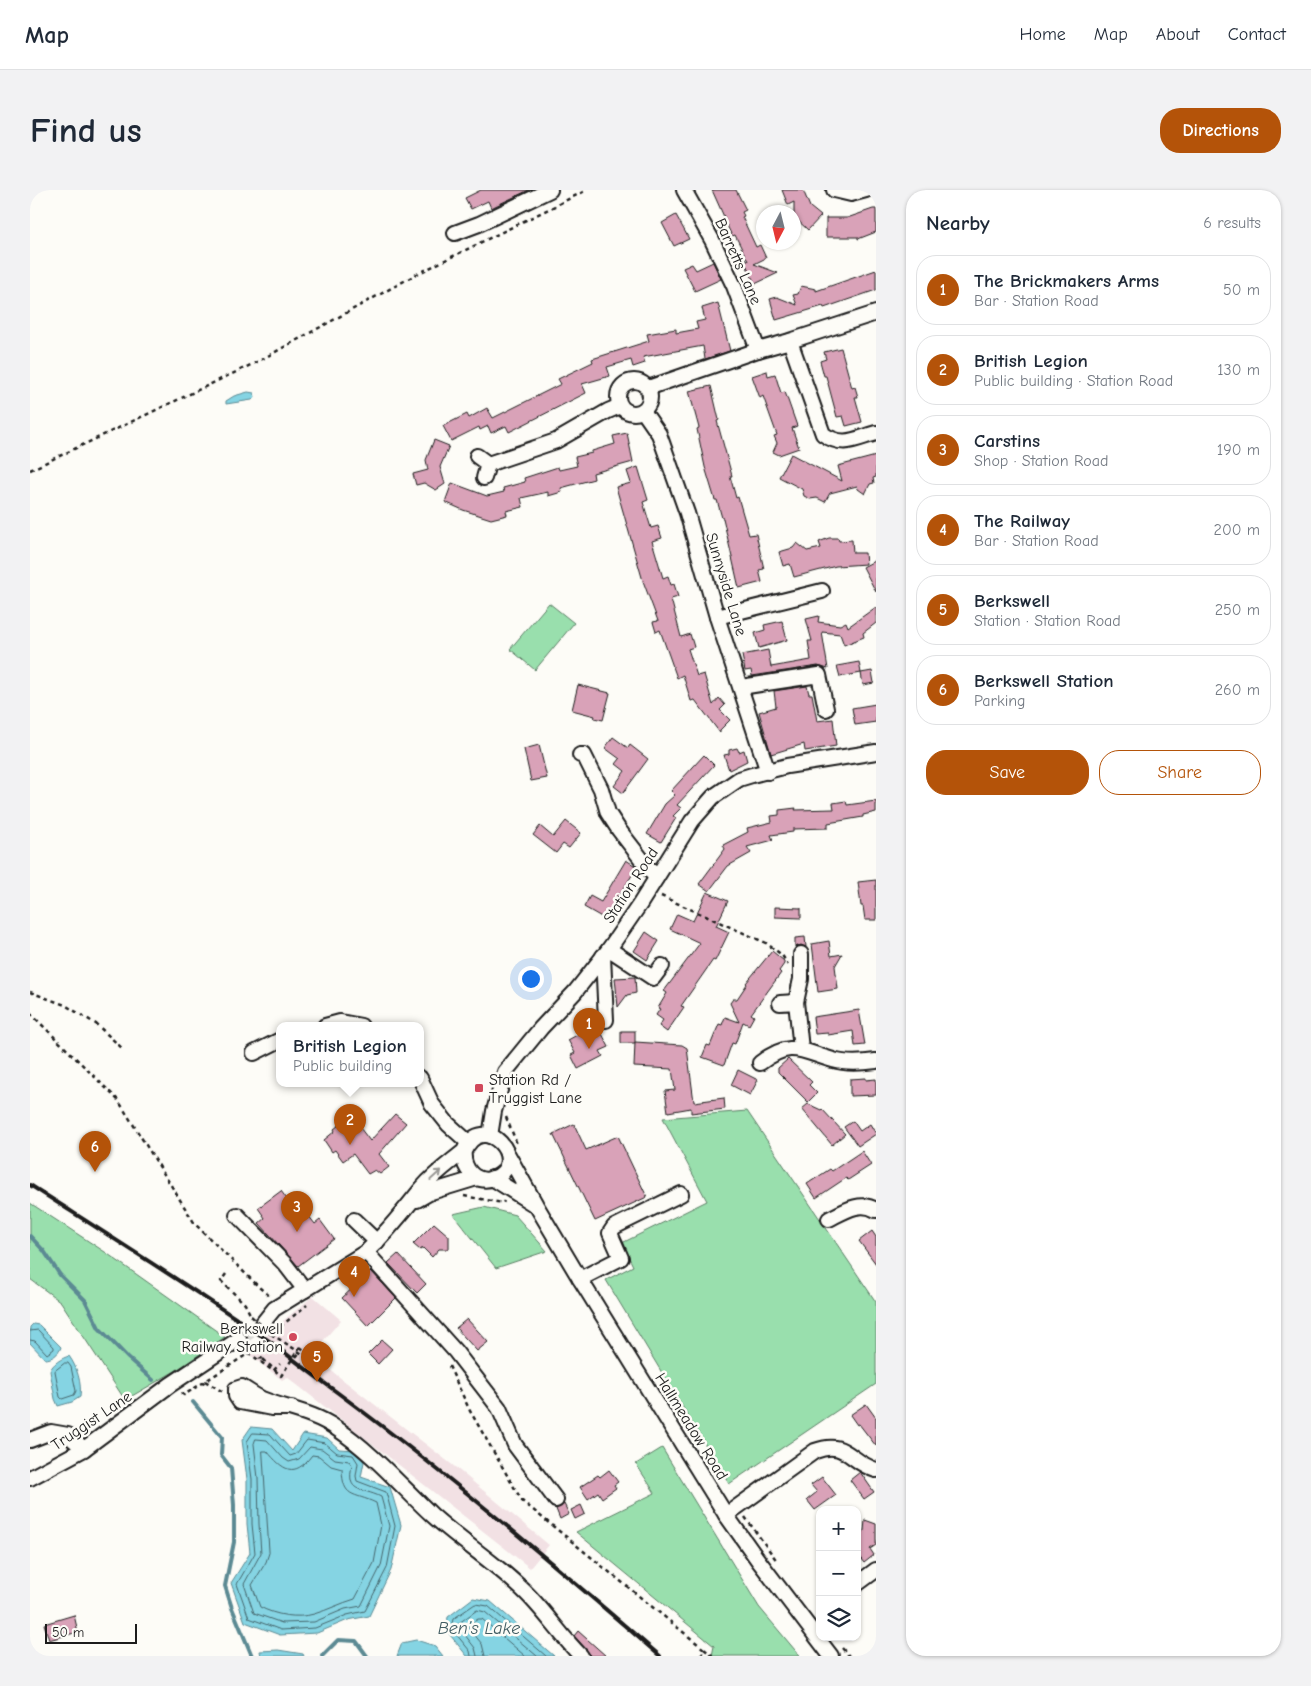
<!DOCTYPE html>
<meta charset="utf-8">
<style>
body{margin:0;font-family:"Comic Neue",sans-serif;background:#f2f2f3;color:#1f2937}
.controls{position:absolute;right:15px;bottom:15px;display:grid;overflow:hidden;border-radius:10px;box-shadow:0 1px 4px #0004}
.controls button{width:45px;height:45px;display:grid;place-items:center;padding:0;border:0;border-bottom:1px solid #e0e1e3;background:#fff;color:#1f2937;font:25px sans-serif}
.compass{position:absolute;left:726px;top:15px;width:45px;height:45px;border-radius:50%;background:#fff;box-shadow:0 1px 4px #0004;rotate:187deg}
.scale{position:absolute;left:15px;bottom:12px;width:92px;box-sizing:border-box;padding-left:5px;border:2px solid #1c1c1c;border-top:0;font-size:14px;line-height:18px;white-space:nowrap;color:#1c1c1c;-webkit-text-stroke:4px #fdfcf7;paint-order:stroke}
.you{position:absolute;left:500px;top:788px;width:18px;height:18px;margin:-12px;border:4px solid #fff;border-radius:50%;background:#1a73e8;box-shadow:0 0 0 8px #1a73e833}
.badge{display:grid;place-items:center;width:32px;height:32px;border-radius:50%;background:#b45309;color:#fff;font-size:16px;font-weight:700}
.pin{position:absolute;translate:-50% -41px;filter:drop-shadow(0 1px 2px #0008)}
.pin::after{content:'';position:absolute;top:26px;width:18px;height:15px;background:inherit;clip-path:polygon(0 0,100% 0,50% 100%)}
.popup{position:absolute;left:246px;top:832px;width:148px;height:65px;box-sizing:border-box;display:grid;place-content:center;border-radius:10px;background:#fff;filter:drop-shadow(0 1px 4px #0005);font-size:16px;white-space:nowrap;color:#747a83}
.popup b{font-size:19px;color:#1f2937}
.popup::after{content:'';position:absolute;left:50%;top:100%;margin-left:-10px;border:10px solid transparent;border-top-color:#fff}
.list{margin:0;padding:0;list-style:none}
h2{display:flex;justify-content:space-between;align-items:center;height:65px;margin:0;padding:0 20px;font-size:21px}
h2 small{font-size:16px;font-weight:400;color:#747a83}
.list li{display:grid;grid-template-columns:32px 1fr auto;gap:15px;align-items:center;box-sizing:border-box;height:70px;margin:0 10px 10px;padding:0 10px;border:1px solid #e0e1e3;border-radius:20px}
.list b{display:block;font-size:19px;white-space:nowrap}
.list p{margin:0;font-size:16px;white-space:nowrap;color:#747a83}
.list em{font-size:16px;font-style:normal;color:#747a83}
.actions{display:flex;gap:10px;padding:15px 20px}
.actions a{flex:1;padding:11px 0;border:1px solid #b45309;border-radius:20px;text-align:center;font-size:18px;color:#b45309}
.actions .main{background:#b45309;color:#fff}
.icon{flex:none;width:28px;height:28px;fill:none;stroke:currentColor;stroke-width:2;stroke-linecap:round;stroke-linejoin:round}
.map{position:relative;flex:none;width:846px;height:1466px;overflow:hidden;border-radius:20px}
header{display:flex;align-items:center;gap:30px;box-sizing:border-box;height:70px;padding:0 25px;background:#fff;border-bottom:1px solid #e0e1e3}
header strong{font-size:24px}
nav{display:flex;gap:28px;margin-inline-start:auto;font-size:18px}
.intro{display:flex;align-items:center;justify-content:space-between;box-sizing:border-box;height:120px;padding:0 30px}
h1{margin:0;font-size:35px}
.button{padding:12px 22px;border-radius:20px;background:#b45309;color:#fff;font-size:18px;font-weight:700}
main{display:flex;gap:30px;padding:0 30px}
aside{flex:1;background:#fff;border-radius:20px;box-shadow:0 1px 4px #0004}
.map>svg:first-child{display:block}
</style>
<header>
<strong>Map</strong>
<nav><a>Home</a><a>Map</a><a>About</a><a>Contact</a></nav>
</header>
<div class="intro"><h1>Find us</h1><a class="button">Directions</a></div>
<main>
<div class="map">
<svg width="846" height="1466" viewBox="0 0 846 1466">
<rect width="100%" height="100%" fill="#fdfcf7"/>
<filter id="ink" filterUnits="userSpaceOnUse"><feTurbulence type="fractalNoise" baseFrequency=".02" numOctaves="2"/><feDisplacementMap in="SourceGraphic" scale="10" xChannelSelector="R" yChannelSelector="G"/><feConvolveMatrix kernelMatrix="1 2 1 2 8 2 1 2 1" color-interpolation-filters="sRGB"/></filter>
<g filter="url(#ink)">
<polygon fill="#f2e1e4" points="283,1106 311,1130 281,1165 425,1277 519,1355 500,1378 257,1187 252,1190 220,1165 241,1141"/>
<g fill="#99dfad" stroke="#5a7e64">
<polygon points="519,413 544,433 505,480 480,459"/>
<polygon points="717,921 846,1112 846,1194 699,1294 576,1090 603,1076 592,1053 677,1011 633,928"/>
<polygon points="0,1013 75,1062 195,1147 145,1181 95,1210 31,1112 0,1089"/>
<polygon points="454,1017 485,1025 517,1061 466,1078 423,1024"/>
<polygon points="632,1258 729,1417 770,1466 682,1466 684,1456 546,1342 625,1303 606,1274"/>
</g>
<g fill="#85d4e3" stroke="#5b8a93">
<polygon points="218,202 224,203 225,207 222,210 196,214 196,211 204,206"/>
<path d="M3 1134 9 1135 31 1157C29 1164 22 1169 15 1169L0 1153V1137Z"/>
<path d="M39 1166C47 1177 52 1193 50 1207L42 1212 28 1216 25 1209 20 1181C22 1174 32 1168 39 1166Z"/>
<polygon points="221,1237 242,1239 262,1261 273,1244 297,1248 309,1259 326,1260 334,1272 331,1287 360,1297 371,1335 361,1380 339,1426 318,1430 287,1443 250,1445 215,1432 201,1393 220,1363 217,1334 217,1289 212,1250"/>
<polygon points="443,1408 460,1411 524,1466 437,1466 416,1440 418,1427"/>
<polygon points="386,1450 405,1456 413,1466 367,1466 372,1453"/>
<polygon points="248,1460 273,1464 274,1466 231,1466 230,1461"/>
</g>
<g fill="none" stroke-linecap="round" stroke-linejoin="round">
<g stroke="#46666c" stroke-width="1">
<polyline points="0,1141 8,1140 24,1157 24,1159 17,1164 5,1151 0,1150"/>
<polygon points="35,1173 38,1173 41,1177 46,1201 44,1205 32,1209 30,1207 25,1181"/>
<polygon points="223,1243 240,1244 260,1266 266,1264 277,1250 295,1253 307,1263 323,1265 328,1273 326,1286 327,1291 356,1302 365,1336 357,1378 335,1421 317,1425 285,1438 251,1440 219,1428 207,1394 225,1363 222,1334 222,1289 217,1252"/>
<path d="M226 1249 237 1250 253 1268 259 1272 269 1269 280 1257 292 1259 305 1269 319 1271 322 1275C316 1304 331 1297 351 1307L359 1336 351 1376 331 1416 315 1419 284 1432 252 1433 224 1423 214 1394 231 1363 229 1334 228 1288 224 1254Z"/>
<path d="M233 1261H237C253 1280 264 1289 282 1265L289 1266 301 1276 312 1279C313 1309 323 1302 346 1313L351 1335 344 1373 325 1409C311 1413 298 1420 284 1424 267 1429 245 1425 230 1417L222 1395 236 1372 239 1363Z"/>
<polyline points="441,1466 440,1461 421,1438 423,1429 445,1414 458,1416 516,1466"/>
<polyline points="447,1466 445,1458 428,1436 429,1433 447,1420 455,1422 507,1466"/>
<polyline points="455,1466 452,1454 438,1437 439,1435 448,1429 452,1429 495,1466"/>
</g>
<g stroke="#5b8a93" stroke-width="4">
<polyline points="0,1046 14,1061 30,1085 55,1110 69,1138 98,1168 123,1190"/>
<polyline points="163,1212 192,1247 191,1265 201,1278 204,1315 204,1352 195,1396 202,1418 222,1466"/>
<polyline points="292,1466 308,1450 326,1451 337,1466"/>
</g>
</g>
<g fill="#d9a2b8" stroke="#1c1c1c">
<polygon points="451,0 499,0 461,18 458,11 441,19 435,8"/>
<polygon points="682,0 706,0 716,20 712,22 714,26 712,27 726,57 730,55 736,68 724,74 748,83 725,94 714,70 718,71 705,45 702,46 694,29 695,29"/>
<polygon points="752,0 773,0 780,17 791,26 778,40 764,27 764,12 758,15"/>
<polygon points="843,19 846,19 846,42 828,49 828,47 796,47 796,28 817,28"/>
<polygon points="646,25 659,49 644,56 632,33"/>
<polygon points="683,72 691,89 665,101 653,78 662,74 666,80"/>
<polygon points="846,80 846,100 794,118 793,116 746,130 740,109 747,107 767,115 763,105 768,104 771,96 786,99 786,101"/>
<polygon points="688,113 700,161 675,169 673,156 613,167 615,173 603,177 601,170 577,177 580,186 552,194 556,203 479,242 476,236 461,243 458,236 450,240 449,237 421,251 413,236 437,224 439,228 457,218 463,228 531,194 528,189 563,172 562,169 619,151 617,144 646,139 646,143 668,139 666,132 675,130 672,118"/>
<polygon points="811,158 822,198 825,197 828,207 825,207 832,232 816,236 813,226 807,227 796,186 794,186 790,171 796,169 794,162"/>
<polygon points="737,181 738,186 745,184 751,203 755,202 767,236 762,238 769,258 749,265 743,262 747,253 744,246 747,245 733,206 730,208 722,186"/>
<polygon points="681,196 689,230 687,231 702,286 700,286 706,308 708,307 719,345 726,344 734,379 729,380 732,392 709,398 693,328 692,328 687,310 685,310 675,277 667,239 669,238 659,201"/>
<polygon points="597,243 603,272 563,283 564,289 531,298 532,302 518,306 518,302 491,308 493,317 476,321 477,325 461,329 433,320 415,312 422,293 457,306 474,302 473,298 495,292 494,288 528,277 529,280 547,276 545,267 562,263 562,261 585,254 583,246"/>
<polygon points="404,250 419,256 410,277 415,294 406,300 394,293 386,295 383,284 398,280 396,270"/>
<polygon points="761,264 812,291 808,276 846,266 846,287 843,288 844,293 840,294 835,304 828,299 827,296 800,303 795,312 787,308 780,309 774,306 772,299 749,287"/>
<polygon points="608,277 618,310 613,312 621,338 628,336 632,348 622,351 633,388 638,386 641,395 644,394 648,407 641,409 651,447 660,444 664,457 658,459 667,486 674,484 683,515 689,508 695,515 690,520 700,530 690,540 690,543 665,510 661,511 653,485 647,488 630,440 626,442 623,432 628,431 613,391 586,297 601,293 597,281"/>
<polygon points="799,348 808,348 809,351 822,350 823,363 835,363 836,374 806,376 764,387 760,374 753,376 749,362 763,358 767,353 777,361 791,358 789,352"/>
<polygon points="846,370 846,402 833,377"/>
<polygon points="846,417 846,433 833,443 834,447 814,455 810,444 792,442 798,479 788,476 722,486 721,480 715,481 712,465 738,460 741,477 781,470 778,451 782,451 776,429 789,426 788,432 810,435 816,432 818,437"/>
<polygon points="752,431 757,450 729,458 725,443 735,440 734,435"/>
<polygon points="829,472 831,483 810,487 807,476"/>
<polygon points="842,481 844,493 833,495 831,483"/>
<polygon points="548,495 580,503 573,530 564,528 565,526 542,520"/>
<polygon points="777,496 779,504 782,504 787,531 803,529 806,556 775,561 774,554 741,564 729,522 746,517 744,501"/>
<polygon points="846,514 846,532 825,535 822,518"/>
<polygon points="583,547 598,558 600,555 618,569 593,603 584,596 595,581 586,574 590,569 575,558"/>
<polygon points="509,555 517,588 501,591 494,559"/>
<polygon points="707,558 709,562 714,560 717,571 699,580 694,565 699,564 699,560"/>
<polygon points="674,565 684,575 647,615 651,618 643,626 646,628 631,652 617,644 635,614 645,605 641,601"/>
<polygon points="816,611 817,615 846,611 846,622 833,625 833,627 798,633 798,638 763,639 763,642 741,645 743,650 717,657 721,663 698,676 679,701 669,694 695,659 693,655 718,642 717,638 742,632 741,626 749,625 749,620 766,618 765,620 804,619 803,613"/>
<polygon points="536,631 551,643 539,658 533,654 526,663 503,645 510,636 523,647"/>
<polygon points="596,670 607,677 575,729 554,717 560,706 571,712"/>
<polygon points="846,690 846,730 835,730 833,716 831,716 828,692"/>
<polygon points="677,702 698,711 686,736 699,742 685,771 683,770 651,816 654,817 637,842 629,836 633,830 626,825 630,819 628,818 637,803 634,801 670,753 640,739 647,724 663,731"/>
<polygon points="745,717 771,718 771,728 745,727"/>
<polygon points="616,742 629,751 617,770 604,761"/>
<polygon points="775,747 776,757 771,755 765,757 765,748"/>
<polygon points="799,751 801,766 812,764 805,776 808,799 788,802 782,754"/>
<polygon points="742,761 754,771 754,774 749,781 751,783 721,824 724,826 719,835 713,832 705,854 702,853 694,875 672,867 677,855 680,856 689,834 692,835 695,827 709,832 700,813 703,809 707,809 717,794 716,793"/>
<polygon points="605,787 606,803 597,805 588,817 585,788"/>
<polygon points="829,820 835,855 825,856 823,841 798,845 798,843 785,844 783,827"/>
<polygon points="558,839 563,847 571,842 579,857 570,861 573,866 548,879 541,865 545,863 538,850"/>
<rect x="591" y="841" width="14" height="12"/>
<polygon points="605,852 652,855 657,858 664,912 694,908 695,919 661,923 661,918 638,922 635,901 645,900 642,879 604,877"/>
<polygon points="758,869 782,892 779,895 787,903 778,912 748,882 748,878"/>
<polygon points="708,880 728,890 720,905 701,895"/>
<polygon points="836,888 836,890 846,889 846,905 820,906 820,889"/>
<polygon points="778,914 791,920 792,919 815,944 802,955 772,919"/>
<polygon points="365,924 376,933 349,964 359,977 350,984 345,980 338,984 323,964 313,971 305,960 302,962 294,950 305,941 304,939 321,926 340,951"/>
<polygon points="823,931 830,941 840,934 846,944 828,956 814,937"/>
<polygon points="544,934 556,960 588,946 617,1007 565,1031 523,944"/>
<polygon points="832,961 841,975 818,990 816,988 786,1008 777,994 800,979 802,981"/>
<polygon points="251,1001 265,1020 271,1016 285,1034 290,1030 304,1049 268,1076 229,1033 235,1028 228,1018"/>
<polygon points="404,1033 419,1046 419,1059 409,1059 402,1067 393,1058 390,1060 383,1054"/>
<polygon points="842,1041 846,1047 846,1074 829,1051"/>
<polygon points="368,1064 396,1094 387,1103 358,1073"/>
<polygon points="341,1081 366,1108 338,1136 312,1108"/>
<polygon points="437,1129 458,1152 447,1161 426,1138"/>
<polygon points="352,1150 362,1159 348,1174 338,1164"/>
<polygon points="836,1214 846,1228 846,1256 829,1234 827,1235 820,1225"/>
<polygon points="579,1280 588,1292 584,1295 586,1298 572,1308 568,1302 558,1309 550,1297 568,1285 570,1287"/>
<polygon points="830,1282 844,1302 834,1309 820,1290"/>
<polygon points="792,1287 806,1305 785,1320 777,1310 787,1302 781,1295"/>
<polygon points="534,1314 539,1324 530,1329 526,1319"/>
<polygon points="551,1315 555,1324 545,1329 541,1320"/>
<polygon points="835,1330 846,1334 846,1355 840,1359 844,1365 834,1373 827,1364 827,1345 834,1341"/>
<polygon points="44,1425 48,1442 19,1450 14,1434"/>
<polygon points="548,1441 576,1466 560,1466 557,1460 544,1446"/>
</g>
<g fill="none" stroke-linecap="round" stroke-linejoin="round">
<polyline stroke="#dbdad6" stroke-width="14" stroke-dasharray="14 7" stroke-linecap="butt" points="209,1149 232,1134"/>
<g stroke="#1c1c1c" stroke-width="18">
<g id="minor">
<polyline points="654,0 682,50 704,96 728,160"/>
<polyline points="804,0 821,4 836,0"/>
<polyline points="425,43 449,34 520,0"/>
<path d="M760 151 793 244C813 258 825 249 846 243"/>
<circle cx="604" cy="207" r="16"/>
<polyline points="618,198 728,160 760,151 846,123"/>
<polyline points="613,221 629,244 657,323 687,427 738,582"/>
<polyline points="447,266 458,274 526,251 578,221 590,216"/>
<polyline points="454,288 458,274"/>
<polyline points="687,427 792,401"/>
<polyline points="711,497 789,485 796,519"/>
<polyline points="550,565 554,565 571,599 578,623 589,640 626,688"/>
<polyline points="579,759 623,788 632,776"/>
<polyline points="573,766 576,830"/>
<polyline points="766,812 771,789 771,764"/>
<polyline points="750,813 766,812 771,859"/>
<polyline points="295,836 310,832 331,836"/>
<polyline points="224,863 250,850"/>
<path d="M730 873C761 849 771 861 803 870 816 874 832 873 846 871"/>
<polyline points="390,888 402,914 418,934 439,953"/>
<polyline points="460,946 464,921 475,882 511,838 545,802 579,759 610,714 662,631 683,607 709,589 722,585 757,576 846,562"/>
<polyline points="478,965 506,1015 550,1089 696,1325 728,1370 801,1466"/>
<polyline points="462,988 505,1015"/>
<polyline points="387,1010 401,1002 447,988"/>
<polyline points="207,1025 255,1074 275,1100"/>
<path d="M799 1029C813 1022 830 1010 846 1020"/>
<polyline points="324,1030 347,1052"/>
<polyline points="336,1062 425,1161 469,1218 485,1255 526,1310"/>
<polyline points="550,1089 591,1068 580,1043 584,1037 651,1004"/>
<path d="M232 1134 244 1119 336 1062C358 1042 375 1019 393 997 405 983 421 972 434 961 454 918 501 973 464 988 445 995 432 978 434 961"/>
<path d="M262 1218H242L210 1212 206 1206V1199L212 1197C219 1201 225 1206 232 1209 257 1219 283 1222 306 1238 342 1262 371 1296 402 1325 434 1354 472 1377 501 1408 519 1427 533 1448 551 1466"/>
<polyline points="0,1250 21,1242 38,1245 54,1259"/>
<polyline points="0,1288 54,1259 140,1195 209,1149"/>
<path d="M696 1325 785 1261C816 1249 819 1272 846 1280"/>
<polyline points="827,1394 846,1380"/>
</g>
</g>
<g stroke="#1c1c1c" stroke-width="2.5" stroke-dasharray="4 4" stroke-linecap="butt">
<polyline points="0,280 227,172 387,84 557,0"/>
<polyline points="631,706 736,753 752,765 758,775"/>
<polyline points="0,802 35,815 66,834 93,859"/>
<polyline points="0,823 88,910 165,1034 230,1098 241,1107"/>
<polyline points="476,927 487,954"/>
<polyline points="434,1006 473,1013 474,1011"/>
<polyline points="196,1084 191,1091 215,1114 221,1126"/>
<polyline points="270,1157 277,1162 274,1165 241,1144 277,1115"/>
<polyline points="266,1167 270,1162"/>
<polyline points="229,1169 231,1168 233,1169"/>
<polyline points="419,1176 440,1221 492,1311 674,1459 672,1466"/>
<polyline points="175,1191 193,1202"/>
<polyline points="151,1203 154,1205 219,1163 243,1181 250,1174"/>
<polyline points="715,1327 747,1371"/>
<polyline points="812,1458 819,1466"/>
<polyline points="674,1459 683,1466"/>
</g>
<use href="#minor" stroke="#fdfcf7" stroke-width="14"/>
<path stroke="#1c1c1c" stroke-width="4" d="M0 995C78 1045 156 1094 232 1146 252 1160 270 1175 289 1189 407 1275 519 1370 630 1466"/>
<g stroke="#1c1c1c" stroke-width="2.5" stroke-dasharray="4 4" stroke-linecap="butt">
<polyline points="221,1126 241,1144"/>
<polyline points="233,1169 251,1186 270,1157"/>
</g>
</g>
<defs><path id="oneway-shaft" d="M-6 0H5M1.5-3L5.5 0L1.5 3" fill="none" stroke-width="1.6" stroke-linecap="round" stroke-linejoin="round" transform="scale(1.25)"/></defs>
<use stroke="#989794" href="#oneway-shaft" transform="translate(406 985) rotate(-42)"/>
</g>
<g fill="#d1495b" stroke="#fdfcf7" stroke-width="2">
<rect x="444" y="893" width="10" height="10" rx="2.5"/>
<circle cx="263" cy="1147" r="5"/>
</g>
<g text-anchor="middle" stroke-width="5" stroke-linejoin="round" paint-order="stroke">
<g font-size="16" fill="#1c1c1c" stroke="#fdfcf7">
<text transform="translate(709 71) rotate(66)" y="6">Barretts Lane</text>
<text transform="translate(697 394) rotate(73)" y="6">Sunnyside Lane</text>
<text transform="translate(600 695) rotate(-57)" y="6">Station Road</text>
<text transform="translate(61 1230) rotate(-34)" y="6">Truggist Lane</text>
<text transform="translate(662 1236) rotate(58)" y="6">Hallmeadow Road</text>
</g>
<g font-size="16" fill="#1c1c1c" stroke="#fdfcf7" text-anchor="start">
<text x="459" y="895">Station Rd /<tspan x="459" dy="18">Truggist Lane</tspan></text>
<text x="253" y="1144" text-anchor="end">Berkswell<tspan x="253" dy="18">Railway Station</tspan></text>
</g>
<g font-size="18" font-style="italic" fill="#415c62" stroke="#fdfcf7">
<text x="449" y="1444">Ben’s Lake</text>
</g>
</g>
</svg>
<div class="controls">
<button>+</button>
<button>−</button>
<button><svg class="icon" aria-label="layers" viewBox="0 0 24 24"><path d="M12 4l9 5-9 5-9-5zM3 14l9 5 9-5"/></svg></button>
</div>
<svg class="compass" viewBox="-18 -18 36 36"><path d="M0-13l5 13h-10z" fill="#e53935"/><path d="M0 13l5-13h-10z" fill="#747a83"/></svg>
<div class="scale">50 m</div>
<div class="you"></div>
<div class="pin badge" style="left:559px;top:859px">1</div>
<div class="pin badge" style="left:320px;top:955px">2</div>
<div class="popup"><b>British Legion</b>Public building</div>
<div class="pin badge" style="left:267px;top:1042px">3</div>
<div class="pin badge" style="left:324px;top:1107px">4</div>
<div class="pin badge" style="left:287px;top:1192px">5</div>
<div class="pin badge" style="left:65px;top:982px">6</div>
</div>
<aside>
<h2>Nearby<small>6 results</small></h2>
<ul class="list">
<li><span class="badge">1</span><div><b>The Brickmakers Arms</b><p>Bar · Station Road</p></div><em>50 m</em></li>
<li><span class="badge">2</span><div><b>British Legion</b><p>Public building · Station Road</p></div><em>130 m</em></li>
<li><span class="badge">3</span><div><b>Carstins</b><p>Shop · Station Road</p></div><em>190 m</em></li>
<li><span class="badge">4</span><div><b>The Railway</b><p>Bar · Station Road</p></div><em>200 m</em></li>
<li><span class="badge">5</span><div><b>Berkswell</b><p>Station · Station Road</p></div><em>250 m</em></li>
<li><span class="badge">6</span><div><b>Berkswell Station</b><p>Parking</p></div><em>260 m</em></li>
</ul>
<div class="actions"><a class="main">Save</a><a>Share</a></div>
</aside>
</main>
